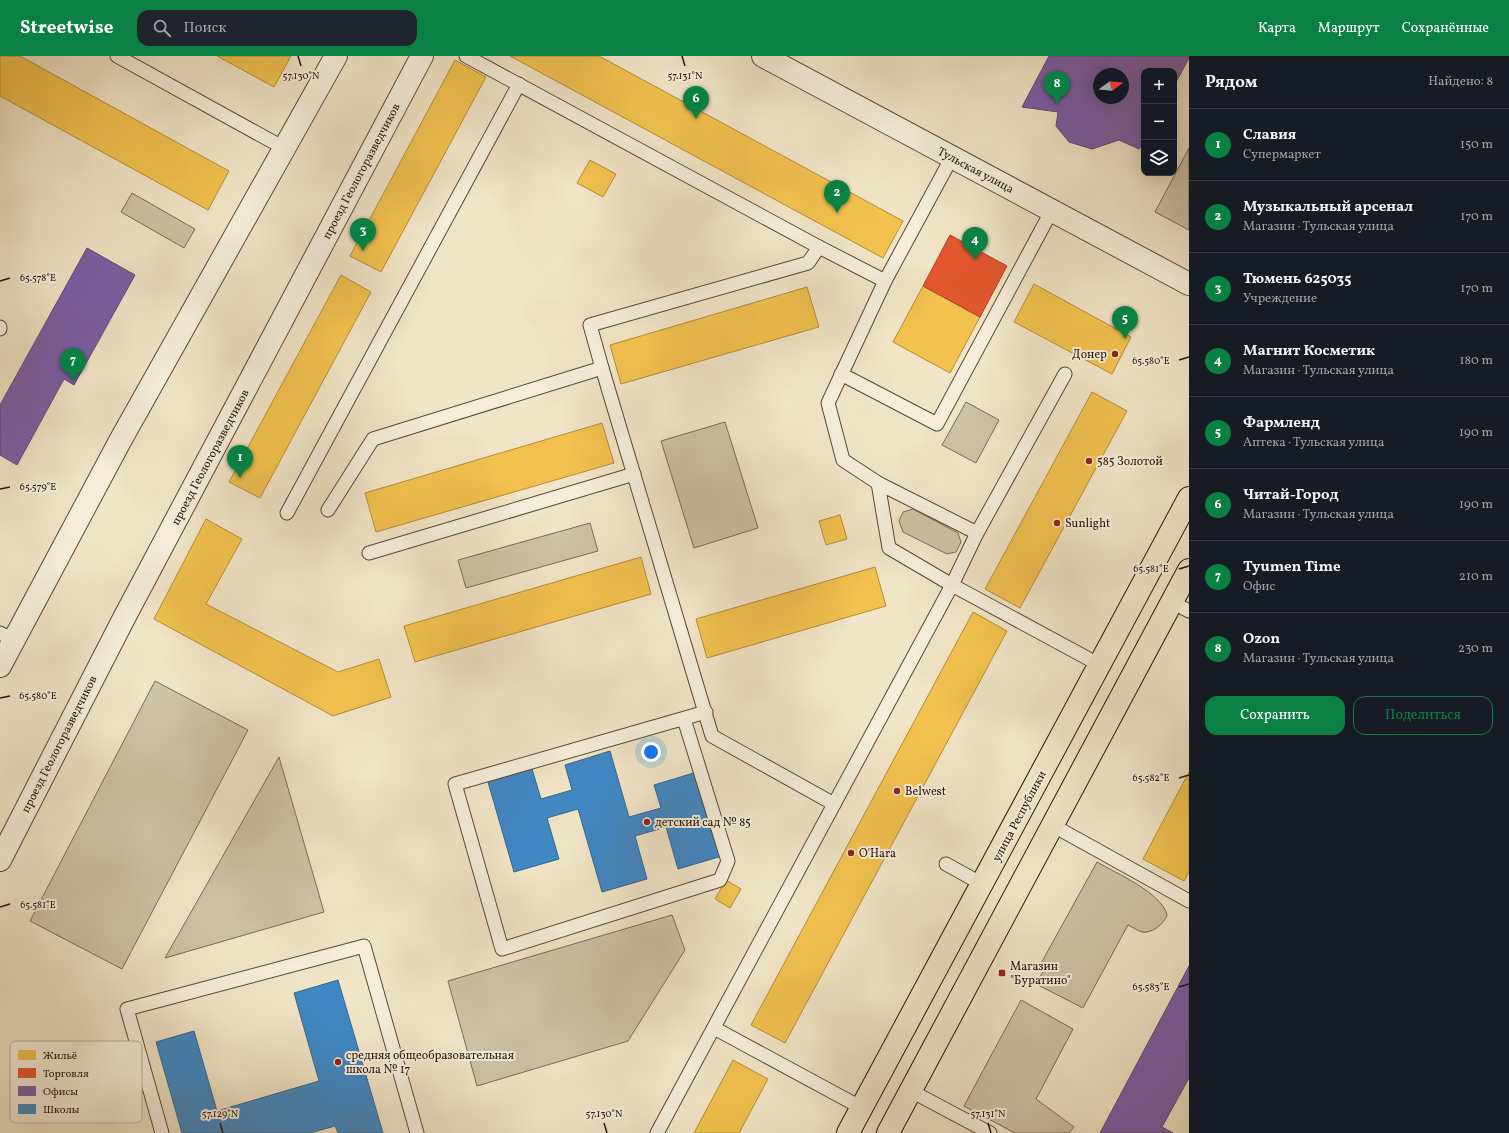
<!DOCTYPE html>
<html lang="ru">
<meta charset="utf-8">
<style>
body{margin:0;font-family:Vollkorn,serif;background:#20242c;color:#f1f3f6}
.controls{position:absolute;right:12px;top:12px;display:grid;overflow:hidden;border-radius:8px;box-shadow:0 4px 16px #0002}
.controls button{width:36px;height:36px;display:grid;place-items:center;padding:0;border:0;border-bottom:1px solid #363941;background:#171b24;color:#f1f3f6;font:20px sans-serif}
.compass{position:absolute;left:1093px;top:12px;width:36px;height:36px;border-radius:50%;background:#171b24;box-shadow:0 4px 16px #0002;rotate:74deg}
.you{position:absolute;left:651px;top:696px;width:14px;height:14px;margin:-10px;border:3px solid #fff;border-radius:50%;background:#1a73e8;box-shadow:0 0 0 6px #1a73e833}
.badge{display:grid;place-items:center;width:26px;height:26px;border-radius:50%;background:#0b8043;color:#fff;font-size:13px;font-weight:700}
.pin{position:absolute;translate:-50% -33px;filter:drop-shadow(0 1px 2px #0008)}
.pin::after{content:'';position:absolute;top:21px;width:14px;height:12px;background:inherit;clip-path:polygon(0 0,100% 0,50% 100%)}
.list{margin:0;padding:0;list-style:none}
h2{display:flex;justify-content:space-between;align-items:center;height:52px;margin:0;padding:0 16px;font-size:17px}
h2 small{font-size:13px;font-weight:400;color:#9ea1a6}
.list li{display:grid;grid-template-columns:26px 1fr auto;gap:12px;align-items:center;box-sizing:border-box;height:72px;padding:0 16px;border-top:1px solid #363941}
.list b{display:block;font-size:15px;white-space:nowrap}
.list p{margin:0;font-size:13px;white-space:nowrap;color:#9ea1a6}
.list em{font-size:13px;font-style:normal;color:#9ea1a6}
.actions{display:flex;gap:8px;padding:12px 16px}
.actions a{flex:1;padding:9px 0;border:1px solid #0b8043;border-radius:12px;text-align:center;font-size:14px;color:#0b8043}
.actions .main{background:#0b8043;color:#fff}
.icon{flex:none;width:22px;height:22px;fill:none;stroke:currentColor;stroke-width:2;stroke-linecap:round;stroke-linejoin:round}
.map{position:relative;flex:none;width:1189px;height:1077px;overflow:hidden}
header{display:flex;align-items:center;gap:24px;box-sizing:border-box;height:56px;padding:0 20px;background:#0b8043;color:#fff}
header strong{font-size:19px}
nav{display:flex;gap:22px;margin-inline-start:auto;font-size:14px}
.search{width:280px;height:36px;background:#20242c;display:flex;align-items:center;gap:10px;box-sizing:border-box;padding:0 14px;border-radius:12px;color:#9ea1a6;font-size:15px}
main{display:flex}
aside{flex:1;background:#171b24}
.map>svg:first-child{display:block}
</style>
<header>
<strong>Streetwise</strong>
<div class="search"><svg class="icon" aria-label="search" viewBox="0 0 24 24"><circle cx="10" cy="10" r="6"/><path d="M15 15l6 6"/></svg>Поиск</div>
<nav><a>Карта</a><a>Маршрут</a><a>Сохранённые</a></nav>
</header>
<main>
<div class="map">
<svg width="1189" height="1077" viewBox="0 0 1189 1077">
<rect width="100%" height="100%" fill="#f1e5c7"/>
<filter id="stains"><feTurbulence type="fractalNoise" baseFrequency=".005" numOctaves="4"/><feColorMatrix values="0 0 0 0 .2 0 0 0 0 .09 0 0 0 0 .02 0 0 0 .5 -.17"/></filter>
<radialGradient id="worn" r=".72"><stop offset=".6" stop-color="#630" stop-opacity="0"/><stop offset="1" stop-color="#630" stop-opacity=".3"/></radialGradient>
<g fill="#cec1a7" stroke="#7a6a58">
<polygon points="1189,92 1189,174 1155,156"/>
<polygon points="132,137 195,173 184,192 121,156"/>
<polygon points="966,346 999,364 976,407 942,389"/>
<polygon points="725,366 758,472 694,492 661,385"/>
<polygon points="913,453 958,477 961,486 956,496 947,498 903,476 899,465 903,456"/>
<polygon points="590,467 598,495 466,532 458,504"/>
<polygon points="155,625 248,674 122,913 30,865"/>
<polygon points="279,701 324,856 165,902"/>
<path d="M1097 806C1116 817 1162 837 1167 859 1165 867 1152 878 1142 876 1138 875 1132 871 1128 869L1083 952 1036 928 1044 914 1039 911Z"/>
<polygon points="672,859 685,894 628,985 477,1030 448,925"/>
<polygon points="1021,944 1073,973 1036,1043 1074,1071 1069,1077 1015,1077 964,1050"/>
</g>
<g fill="#f2c14e" stroke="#b48c39">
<polygon points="0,0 20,0 229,115 208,154 0,40"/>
<polygon points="217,0 291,0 274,31"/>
<polygon points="510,0 599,0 903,165 883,202"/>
<polygon points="455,4 486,21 381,216 350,200"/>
<polygon points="590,104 616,118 603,141 577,127"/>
<polygon points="341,219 371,236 260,442 229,426"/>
<polygon points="1034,228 1131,281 1112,318 1014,266"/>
<polygon points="923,230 980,261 950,317 893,286"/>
<polygon points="807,231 819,271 621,328 610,289"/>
<polygon points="1092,336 1127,355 1020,552 985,533"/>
<polygon points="602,367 614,407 376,476 365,437"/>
<polygon points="840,459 847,483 826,489 819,465"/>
<polygon points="206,463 242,483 206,548 338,616 379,603 391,641 333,660 154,563"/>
<polygon points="641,501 651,538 415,606 404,570"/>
<polygon points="875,511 886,550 707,602 696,563"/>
<polygon points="973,556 1007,575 785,987 751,969"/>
<polygon points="1189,716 1189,816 1184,825 1143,803"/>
<polygon points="726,824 741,833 730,852 715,843"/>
<polygon points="733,1004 768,1023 739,1077 694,1077"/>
</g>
<polygon fill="#e4572e" stroke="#ab4223" points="950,179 1007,210 980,261 923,230"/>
<g fill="#7b5ea7" stroke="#614777" fill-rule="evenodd">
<path d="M1049 0H1189V2L1174 30V15H1144V84L1139 93 1119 84 1092 93 1069 86 1056 70 1058 56 1022 51ZM1099 18H1123V42H1099Z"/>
<polygon points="87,192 135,219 74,329 64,323 17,409 0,399 0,349"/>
<polygon points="1189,910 1189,1022 1162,1071 1173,1077 1100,1077"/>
</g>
<g fill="#3f88c5" stroke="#37658c">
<polygon points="610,695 629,761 661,752 654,729 697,716 722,800 678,813 666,771 635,780 647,823 602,836 578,753 547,762 559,803 514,816 488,726 532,713 541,743 572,734 565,709"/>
<polygon points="338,924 383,1077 338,1077 335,1070 310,1077 182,1077 156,986 194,975 217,1055 319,1025 294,937"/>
</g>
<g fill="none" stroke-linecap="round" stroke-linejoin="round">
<g stroke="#584738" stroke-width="15">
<g id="service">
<polyline points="117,0 284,92"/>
<polyline points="466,0 819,191 885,225 952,101"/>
<polyline points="0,271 0,273"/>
<polyline points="602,312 590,269 808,207 819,191"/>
<polyline points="841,318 937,368 1052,154"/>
<polyline points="878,427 843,404 828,347 885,225"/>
<polyline points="328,454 373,383 602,312 712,680 834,748"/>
<polyline points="287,457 519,28"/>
<polyline points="977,477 878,427 889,492 952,529 1100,609"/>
<polyline points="369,497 634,418"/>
<polyline points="1172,546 1189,555"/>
<polyline points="0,577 14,584"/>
<polyline points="684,663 728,805 720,824 502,893 455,728 706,656"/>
<polyline points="1052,769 1189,845"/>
<polyline points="946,808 982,828"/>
<polyline points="714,972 862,1052"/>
<polyline points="911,1035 990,1077"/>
<polyline points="162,1077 127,953 364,890 417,1077"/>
<polyline points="657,1077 952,529 977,477 1065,318"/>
</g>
</g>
<g stroke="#584738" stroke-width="24">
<g id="minor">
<polyline points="763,0 1189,228"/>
<polyline points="0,610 120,385 336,0"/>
<polyline points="0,804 123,564 422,0"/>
</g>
</g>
<g stroke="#251208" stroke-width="24">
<g id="primary">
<polyline points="848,1077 1189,442"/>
<polyline points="888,1077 1189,514"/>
</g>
</g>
<use href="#service" stroke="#f6eedb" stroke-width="13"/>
<use href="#minor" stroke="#f6eedb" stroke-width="22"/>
<use href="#primary" stroke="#f1e5c7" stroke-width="22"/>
</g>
<path fill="none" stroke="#251208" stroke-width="1.5" d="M298 0 301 10M682 0 685 10M0 225 10 222M1179 304 1189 301M0 433 10 431M1179 513 1189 510M0 642 10 640M1179 722 1189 719M0 851 10 848M1179 931 1189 928M220 1067 223 1077M604 1067 607 1077M988 1067 991 1077"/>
<g fill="#8f2418" stroke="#f6eedb" stroke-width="1.5">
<circle cx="1115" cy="298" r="4"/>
<circle cx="1089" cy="405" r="4"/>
<circle cx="1057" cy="467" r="4"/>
<circle cx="897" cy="735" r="4"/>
<circle cx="647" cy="766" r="4"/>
<circle cx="851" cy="797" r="4"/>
<rect x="998" y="913" width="8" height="8" rx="2"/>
<circle cx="338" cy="1006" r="4"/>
</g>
<g text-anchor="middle" stroke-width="4" stroke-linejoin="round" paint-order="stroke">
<g font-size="12" fill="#251208" stroke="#f6eedb">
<text transform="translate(976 114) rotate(28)" y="4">Тульская улица</text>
<text transform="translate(361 115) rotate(-62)" y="4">проезд Геологоразведчиков</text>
<text transform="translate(210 401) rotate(-62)" y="4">проезд Геологоразведчиков</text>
<text transform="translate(59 688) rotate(-63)" y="4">проезд Геологоразведчиков</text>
<text transform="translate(1019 760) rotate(-62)" y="4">улица Республики</text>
</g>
<g font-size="12" fill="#251208" stroke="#f6eedb" text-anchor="start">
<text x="1107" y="302" text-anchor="end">Донер</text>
<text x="1097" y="409">585 Золотой</text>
<text x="1065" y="471">Sunlight</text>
<text x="905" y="739">Belwest</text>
<text x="655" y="770">детский сад № 85</text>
<text x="859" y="801">O'Hara</text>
<text x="1010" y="914">Магазин<tspan x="1010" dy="14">"Буратино"</tspan></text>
<text x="346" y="1003">средняя общеобразовательная<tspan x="346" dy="14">школа № 17</tspan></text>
</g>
</g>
<rect x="10" y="985" width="132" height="82" rx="6" fill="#f6eedb" stroke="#b7ac9c" stroke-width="1"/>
<rect x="18" y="994" width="18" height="10" fill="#f2c14e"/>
<rect x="18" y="1012" width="18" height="10" fill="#e4572e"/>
<rect x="18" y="1030" width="18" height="10" fill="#7b5ea7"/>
<rect x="18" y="1048" width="18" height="10" fill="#3f88c5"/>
<g font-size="11" fill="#251208">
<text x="43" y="1003">Жильё</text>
<text x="43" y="1021">Торговля</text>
<text x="43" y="1039">Офисы</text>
<text x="43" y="1057">Школы</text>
</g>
<g font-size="10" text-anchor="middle" fill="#251208" stroke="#f6eedb" stroke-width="4" stroke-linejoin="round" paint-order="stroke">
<text x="301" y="23">57.130°N</text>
<text x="685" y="23">57.131°N</text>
<text x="38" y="225">65.578°E</text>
<text x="1151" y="308">65.580°E</text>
<text x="38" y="434">65.579°E</text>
<text x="1151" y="516">65.581°E</text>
<text x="38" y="643">65.580°E</text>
<text x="1151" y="725">65.582°E</text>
<text x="38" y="852">65.581°E</text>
<text x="1151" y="934">65.583°E</text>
<text x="220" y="1061">57.129°N</text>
<text x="604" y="1061">57.130°N</text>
<text x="988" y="1061">57.131°N</text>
</g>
<rect width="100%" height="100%" filter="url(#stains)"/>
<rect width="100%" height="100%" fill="url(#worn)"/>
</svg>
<div class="controls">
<button>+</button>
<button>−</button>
<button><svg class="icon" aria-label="layers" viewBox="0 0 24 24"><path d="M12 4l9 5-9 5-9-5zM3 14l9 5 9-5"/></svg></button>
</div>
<svg class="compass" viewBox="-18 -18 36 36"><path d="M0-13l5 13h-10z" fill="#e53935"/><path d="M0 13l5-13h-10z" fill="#9ea1a6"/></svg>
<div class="you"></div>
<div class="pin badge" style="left:240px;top:422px">1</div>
<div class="pin badge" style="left:837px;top:157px">2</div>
<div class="pin badge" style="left:363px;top:195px">3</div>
<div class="pin badge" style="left:975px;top:204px">4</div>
<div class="pin badge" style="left:1125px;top:283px">5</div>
<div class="pin badge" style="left:696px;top:63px">6</div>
<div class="pin badge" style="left:73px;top:325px">7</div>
<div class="pin badge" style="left:1057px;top:48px">8</div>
</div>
<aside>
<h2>Рядом<small>Найдено: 8</small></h2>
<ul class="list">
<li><span class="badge">1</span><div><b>Славия</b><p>Супермаркет</p></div><em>150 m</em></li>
<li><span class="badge">2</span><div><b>Музыкальный арсенал</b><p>Магазин · Тульская улица</p></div><em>170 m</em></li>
<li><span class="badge">3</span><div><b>Тюмень 625035</b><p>Учреждение</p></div><em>170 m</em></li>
<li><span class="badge">4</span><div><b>Магнит Косметик</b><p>Магазин · Тульская улица</p></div><em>180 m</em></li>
<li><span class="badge">5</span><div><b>Фармленд</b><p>Аптека · Тульская улица</p></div><em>190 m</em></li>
<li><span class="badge">6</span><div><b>Читай-Город</b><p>Магазин · Тульская улица</p></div><em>190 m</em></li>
<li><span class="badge">7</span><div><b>Tyumen Time</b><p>Офис</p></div><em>210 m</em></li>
<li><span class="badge">8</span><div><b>Ozon</b><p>Магазин · Тульская улица</p></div><em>230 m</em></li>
</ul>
<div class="actions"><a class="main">Сохранить</a><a>Поделиться</a></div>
</aside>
</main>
